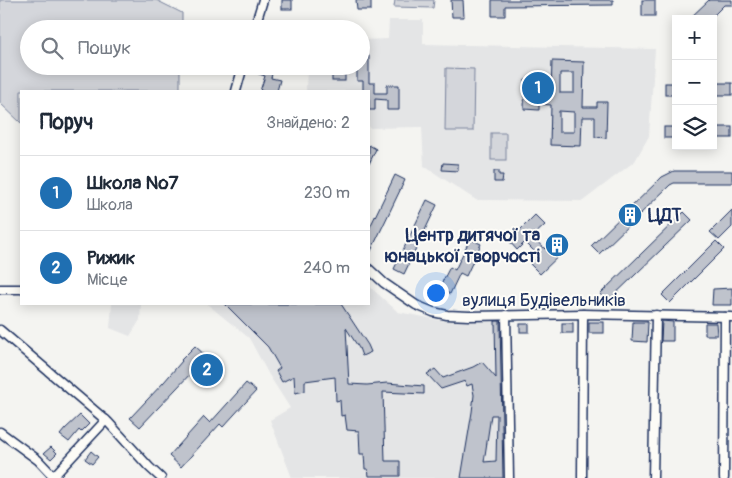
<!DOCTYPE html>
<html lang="uk">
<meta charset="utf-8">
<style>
body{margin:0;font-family:Pangolin,sans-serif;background:#f6f6f7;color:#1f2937}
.controls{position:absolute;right:15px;top:15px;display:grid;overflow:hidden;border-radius:0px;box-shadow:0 2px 12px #0003}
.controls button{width:45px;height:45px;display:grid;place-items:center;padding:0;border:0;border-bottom:1px solid #e0e1e3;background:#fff;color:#1f2937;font:25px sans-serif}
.you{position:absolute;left:435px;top:292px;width:18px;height:18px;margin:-12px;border:4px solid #fff;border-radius:50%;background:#1a73e8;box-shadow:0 0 0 8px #1a73e833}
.badge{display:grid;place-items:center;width:32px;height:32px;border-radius:50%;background:#1f6fb2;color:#fff;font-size:16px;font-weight:700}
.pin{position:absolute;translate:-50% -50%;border:2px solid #fff;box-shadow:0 1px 5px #0006}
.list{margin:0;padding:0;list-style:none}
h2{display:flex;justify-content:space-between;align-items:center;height:65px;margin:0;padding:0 20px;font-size:21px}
h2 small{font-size:16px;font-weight:400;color:#747a83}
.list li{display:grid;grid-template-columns:32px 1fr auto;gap:15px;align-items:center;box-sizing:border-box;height:75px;padding:0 20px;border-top:1px solid #e0e1e3}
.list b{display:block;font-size:19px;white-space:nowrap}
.list p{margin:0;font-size:16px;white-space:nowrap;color:#747a83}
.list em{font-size:16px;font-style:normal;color:#747a83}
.icon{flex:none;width:28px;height:28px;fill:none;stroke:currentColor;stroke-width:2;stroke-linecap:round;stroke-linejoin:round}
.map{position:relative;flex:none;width:732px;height:478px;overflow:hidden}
.search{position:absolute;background:#fff;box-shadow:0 2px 12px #0003;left:20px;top:20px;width:350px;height:55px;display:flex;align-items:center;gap:12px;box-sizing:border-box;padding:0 18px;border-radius:28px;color:#747a83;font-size:19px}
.panel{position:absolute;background:#fff;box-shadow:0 2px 12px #0003;left:20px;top:90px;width:350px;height:215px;border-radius:0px}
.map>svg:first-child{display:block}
</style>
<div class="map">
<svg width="732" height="478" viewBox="0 0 732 478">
<rect width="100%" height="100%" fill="#f4f4f1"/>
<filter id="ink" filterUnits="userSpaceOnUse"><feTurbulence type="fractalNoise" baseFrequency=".02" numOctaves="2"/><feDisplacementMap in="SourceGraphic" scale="10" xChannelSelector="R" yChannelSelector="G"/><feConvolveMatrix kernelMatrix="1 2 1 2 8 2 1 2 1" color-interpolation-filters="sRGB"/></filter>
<g filter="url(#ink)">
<g fill="#e4e5e6">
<polygon points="389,20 423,20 423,44 655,49 649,136 635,161 583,201 476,200 424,166 422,127 369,128 369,91 306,91 307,66 361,66 361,40 388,39"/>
<polygon points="369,286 398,312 445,321 503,321 503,478 292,478 270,420 290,408 269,375 249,338 207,304 369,304"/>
<polygon points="112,304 141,304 140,320 130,336 110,328"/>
</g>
<g fill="#d4d6db" stroke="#78829c">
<polygon points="0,0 156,0 182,13 182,29 29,29 29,66 180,66 180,91 21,91 21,123 0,103"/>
<polygon points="395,0 434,0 433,8 394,7"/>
<polygon points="446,68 474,69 473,131 445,131"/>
<rect x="491" y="133" width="15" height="27"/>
</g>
<g fill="#bfc3cc" stroke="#1b2f5e" fill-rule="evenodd">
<rect x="282" y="0" width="10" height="9"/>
<polygon points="356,0 371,0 371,10 357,10"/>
<polygon points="451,0 463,0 464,17 452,17"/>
<polygon points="492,0 613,0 613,5 505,6 505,16 492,16"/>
<rect x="642" y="0" width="13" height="16"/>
<polygon points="709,0 732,0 732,5 724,5 710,19 689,19"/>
<polygon points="361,56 369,56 369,83 375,83 375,93 387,93 387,85 399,85 399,110 387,110 387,100 375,99 375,110 369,110 369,91 363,91 363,81 357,81 357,66 361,66"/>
<path d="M552 61 584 62 583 107H597V102H607L606 138 595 137V117H582L581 146 550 145 551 105 539 104V110L524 109 525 80H535V76H541L540 94H551ZM560 73H574V93H560ZM559 111 574 112V132H559Z"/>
<polygon points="258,66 274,66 271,78 280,80 277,91 260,91 265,76 256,73"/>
<rect x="332" y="66" width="13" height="15"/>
<rect x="665" y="83" width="11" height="12"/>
<rect x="713" y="83" width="19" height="12"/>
<rect x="664" y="127" width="12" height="11"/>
<rect x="713" y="127" width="19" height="11"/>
<polygon points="369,145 376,149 369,164"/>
<polygon points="443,163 458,164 458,171 442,170"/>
<polygon points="494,171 499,171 499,175 503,175 502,182 494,182"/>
<polygon points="674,171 732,171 732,183 674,183 670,185 599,254 591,246 662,177"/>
<polygon points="395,175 405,180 369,255 369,229"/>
<polygon points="427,200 437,205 404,274 394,269"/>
<polygon points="732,210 732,227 719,240 710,232"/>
<polygon points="684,212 692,220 607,302 600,294"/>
<polygon points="535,215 545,225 532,237 545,249 557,237 567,248 540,274 530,264 539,256 525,242 517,250 509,241"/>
<polygon points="470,239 481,244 466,276 460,273 450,294 439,288 450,267 455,270"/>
<polygon points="716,241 724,249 670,303 662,295"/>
<polygon points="732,288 732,305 712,305 713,289"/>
<polygon points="225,304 341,304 368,345 371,352 362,356 359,348 346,328 349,384 367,385 387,383 424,386 424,394 383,392 385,461 400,461 400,476 369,476 368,469 365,469 364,454 360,454 359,431 347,430 345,415 341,416 340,400 336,401 335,377 305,381 305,391 295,393 294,376 282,382 276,371 280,368 268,347"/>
<path d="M495 321H500L503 478H461L472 412 474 395 472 384 467 386 465 381 441 389 427 374 435 369 443 378 473 367 482 362 496 378ZM491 415H497L496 461 484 462Z"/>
<polygon points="662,321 673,322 673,341 661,341"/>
<rect x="589" y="322" width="15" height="11"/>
<polygon points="633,322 648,322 647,342 632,341"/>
<rect x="562" y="323" width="11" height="10"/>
<polygon points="705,323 716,323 717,335 705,335"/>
<rect x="520" y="324" width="9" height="8"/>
<polygon points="195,346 219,368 206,382 193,371 140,427 130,418 164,382 182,361 181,360"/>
<polygon points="246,383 256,391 223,427 220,424 181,467 169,456 204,417 210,423"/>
<polygon points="80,415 89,424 81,432 79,430 69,442 60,435 65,429"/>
<polygon points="51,447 57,453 51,459 44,453"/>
<polygon points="91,451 98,457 92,464 85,459"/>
</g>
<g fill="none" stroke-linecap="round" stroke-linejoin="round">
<g stroke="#1b2f5e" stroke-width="11">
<g id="minor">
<polyline points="254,29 263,0"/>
<polyline points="236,91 243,66"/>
<polyline points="369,269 384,283 416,305 433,312 447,315 469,316 583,314 732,317"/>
<polyline points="0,289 21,289"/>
<polyline points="506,315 509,478"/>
<polyline points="0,330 108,422 149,467 161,478"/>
<polyline points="0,432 38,460 55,478"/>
<polyline points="52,478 106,420"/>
<polyline points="582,478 583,314"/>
<polyline points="653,478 656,315"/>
<polyline points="724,478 725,317"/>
</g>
</g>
<use href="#minor" stroke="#fdfcf7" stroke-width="8"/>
</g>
</g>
<defs>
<g id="building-disc" transform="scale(1.25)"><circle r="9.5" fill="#1f6fb2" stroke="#fdfcf7"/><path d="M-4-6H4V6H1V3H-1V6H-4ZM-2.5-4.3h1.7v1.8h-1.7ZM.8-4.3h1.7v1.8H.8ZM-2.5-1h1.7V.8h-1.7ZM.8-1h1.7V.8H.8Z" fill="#fff"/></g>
</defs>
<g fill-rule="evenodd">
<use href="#building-disc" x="630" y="215"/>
<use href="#building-disc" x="557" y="245"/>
</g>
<g text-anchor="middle" stroke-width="4" stroke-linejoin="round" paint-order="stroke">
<g font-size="18" font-weight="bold" fill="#1b2f5e" stroke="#fdfcf7" text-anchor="start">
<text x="648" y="221">ЦДТ</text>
<text x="540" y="241" text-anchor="end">Центр дитячої та<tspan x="540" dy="21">юнацької творчості</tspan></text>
</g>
<g font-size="18" fill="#1b2f5e" stroke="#fdfcf7">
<text x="544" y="306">вулиця Будівельників</text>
</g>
</g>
</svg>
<div class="controls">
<button>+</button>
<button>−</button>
<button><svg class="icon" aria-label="layers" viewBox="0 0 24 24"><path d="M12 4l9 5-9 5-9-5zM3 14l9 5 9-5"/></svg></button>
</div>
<div class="you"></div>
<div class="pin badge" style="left:538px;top:88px">1</div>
<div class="pin badge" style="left:207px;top:370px">2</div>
<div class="search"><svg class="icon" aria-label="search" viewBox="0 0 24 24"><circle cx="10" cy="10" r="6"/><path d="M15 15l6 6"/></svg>Пошук</div>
<section class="panel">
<h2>Поруч<small>Знайдено: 2</small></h2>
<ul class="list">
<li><span class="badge">1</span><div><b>Школа №7</b><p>Школа</p></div><em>230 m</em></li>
<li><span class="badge">2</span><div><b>Рижик</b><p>Місце</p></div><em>240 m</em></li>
</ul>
</section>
</div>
